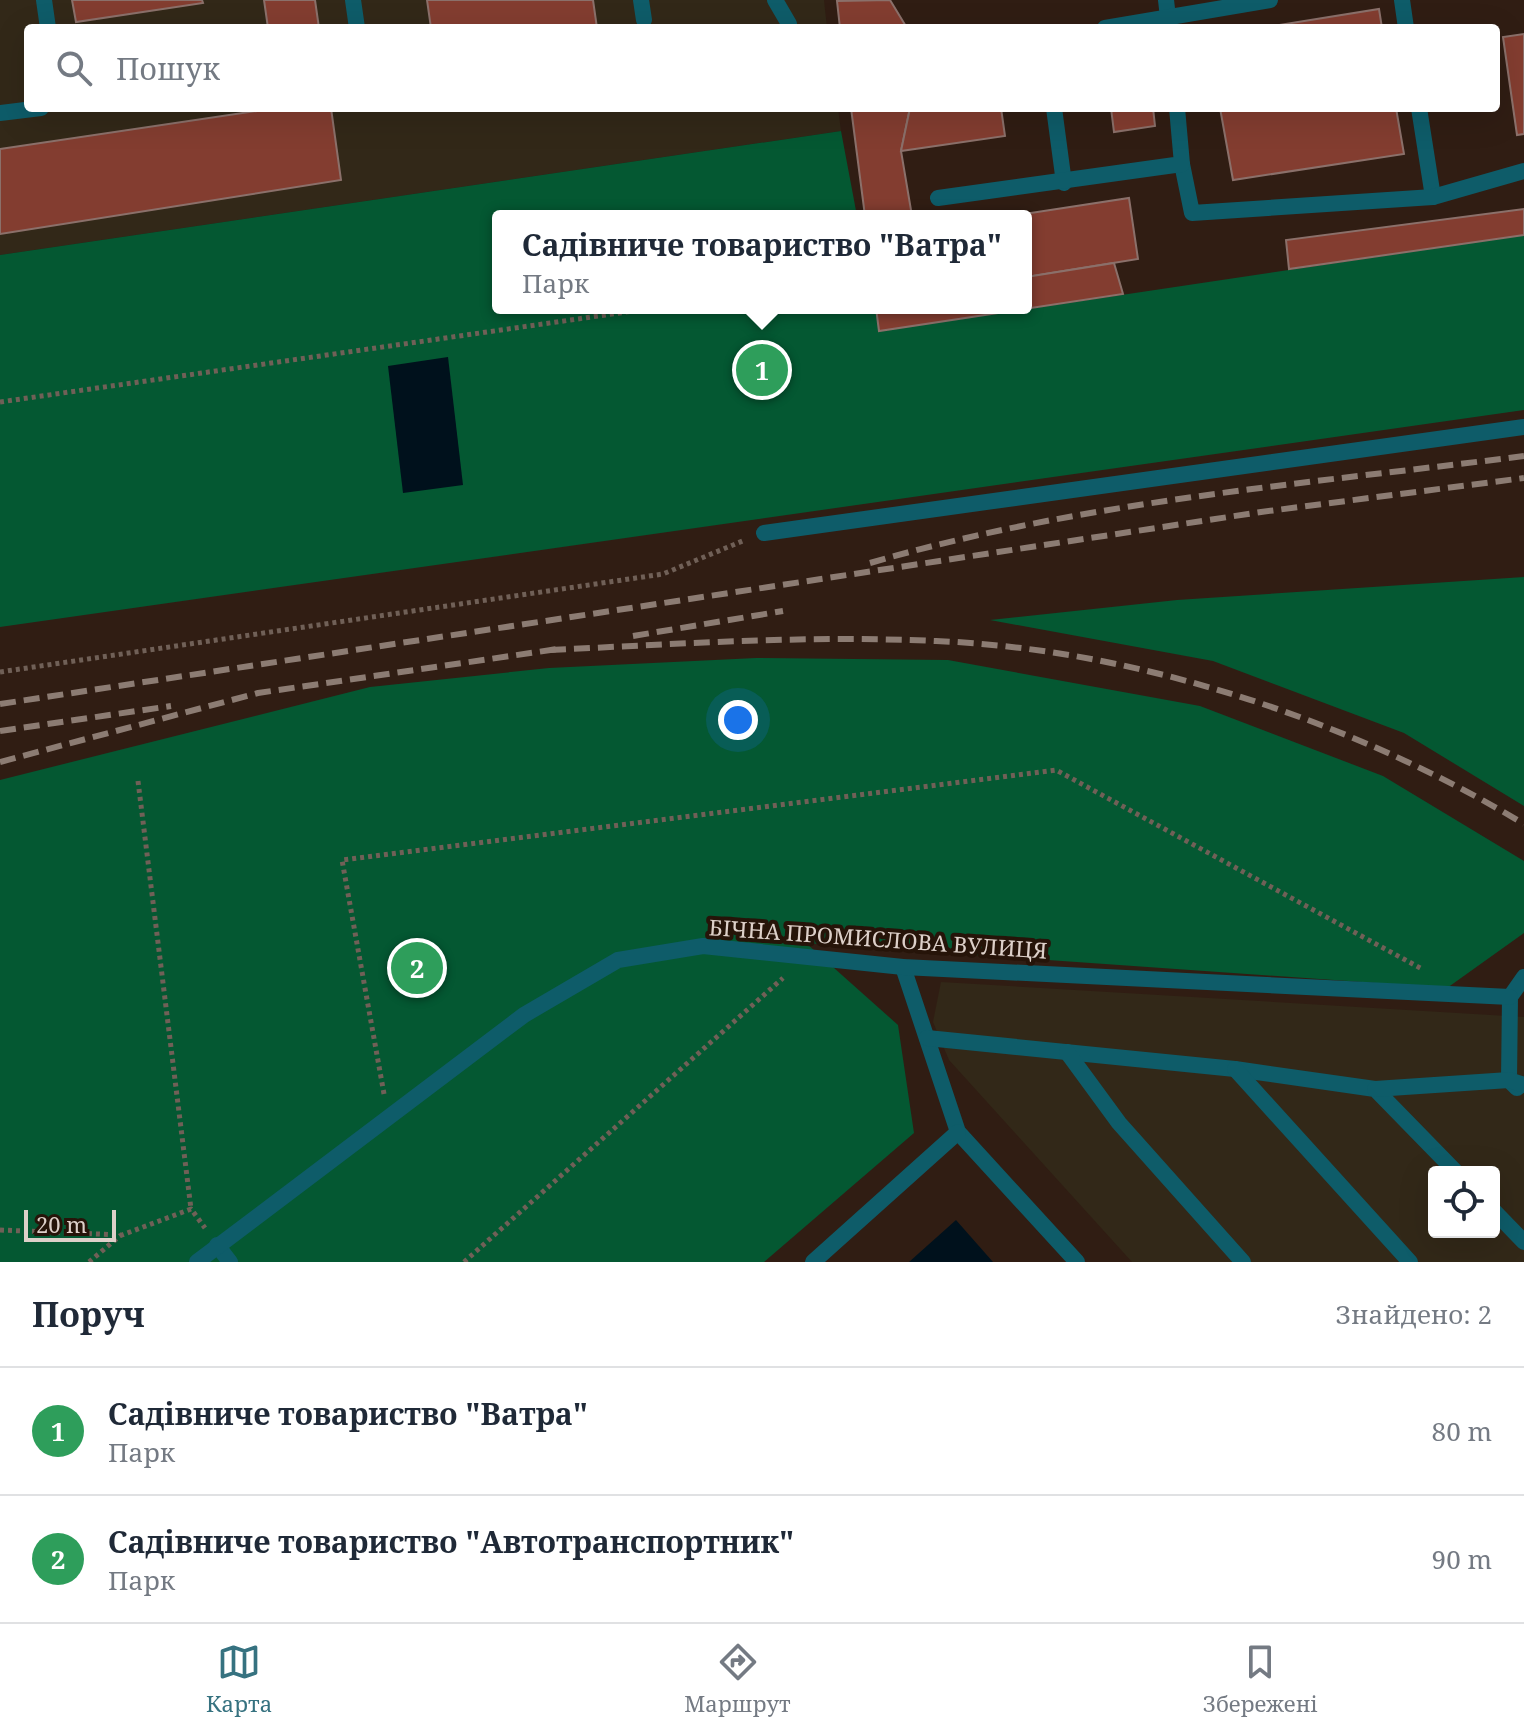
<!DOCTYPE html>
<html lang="uk">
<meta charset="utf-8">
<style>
body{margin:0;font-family:"Noto Serif",serif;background:#f6f6f7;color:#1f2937}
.controls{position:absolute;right:24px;bottom:24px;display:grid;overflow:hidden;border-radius:8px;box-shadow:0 8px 32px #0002}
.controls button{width:72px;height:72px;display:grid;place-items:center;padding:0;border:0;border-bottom:2px solid #e0e1e3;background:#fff;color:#1f2937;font:40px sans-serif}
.scale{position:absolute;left:24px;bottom:20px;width:92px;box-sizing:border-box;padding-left:8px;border:4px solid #ddd0c9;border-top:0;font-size:22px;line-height:28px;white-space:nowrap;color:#ddd0c9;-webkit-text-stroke:6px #261409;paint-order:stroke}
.you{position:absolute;left:738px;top:720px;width:28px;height:28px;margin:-20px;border:6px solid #fff;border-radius:50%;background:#1a73e8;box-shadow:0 0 0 12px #1a73e833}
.badge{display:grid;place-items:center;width:52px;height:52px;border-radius:50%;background:#367280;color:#fff;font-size:26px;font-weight:700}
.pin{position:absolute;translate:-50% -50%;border:4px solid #fff;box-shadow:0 2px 8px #0006}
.popup{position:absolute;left:492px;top:210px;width:540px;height:104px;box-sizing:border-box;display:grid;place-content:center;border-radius:8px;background:#fff;filter:drop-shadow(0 2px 6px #0005);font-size:26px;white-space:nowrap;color:#747a83}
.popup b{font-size:30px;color:#1f2937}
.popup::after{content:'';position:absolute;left:50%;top:100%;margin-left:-16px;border:16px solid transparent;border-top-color:#fff}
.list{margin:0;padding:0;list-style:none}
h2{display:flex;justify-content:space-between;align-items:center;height:104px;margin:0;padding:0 32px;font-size:34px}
h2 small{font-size:26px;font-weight:400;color:#747a83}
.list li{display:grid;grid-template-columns:52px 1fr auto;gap:24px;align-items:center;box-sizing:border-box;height:128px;padding:0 32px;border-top:2px solid #e0e1e3}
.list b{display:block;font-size:30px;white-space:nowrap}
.list p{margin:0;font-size:26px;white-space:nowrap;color:#747a83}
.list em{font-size:26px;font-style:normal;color:#747a83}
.icon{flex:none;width:44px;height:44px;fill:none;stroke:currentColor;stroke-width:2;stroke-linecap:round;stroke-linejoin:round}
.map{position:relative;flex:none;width:1524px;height:1262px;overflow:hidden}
.search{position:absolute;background:#fff;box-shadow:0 8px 32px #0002;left:24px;right:24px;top:24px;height:88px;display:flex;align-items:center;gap:20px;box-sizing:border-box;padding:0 28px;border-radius:8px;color:#747a83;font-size:30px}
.sheet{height:360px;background:#fff}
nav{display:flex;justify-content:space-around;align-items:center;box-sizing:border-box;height:112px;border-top:2px solid #e0e1e3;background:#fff;font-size:22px;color:#747a83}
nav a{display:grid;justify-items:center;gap:4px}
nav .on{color:#367280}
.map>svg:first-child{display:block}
</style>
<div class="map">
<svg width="1524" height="1262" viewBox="0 0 1524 1262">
<rect width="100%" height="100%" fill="#301d13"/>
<g fill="#322818" fill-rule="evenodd">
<polygon points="0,0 824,0 827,28 28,28 28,108 838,108 841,131 0,255"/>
<path d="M941 982 1524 1017V1262H1132L949 1060 933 1022ZM1434 1172H1494V1232H1434Z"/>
</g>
<g fill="#045832">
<polygon points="841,131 857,216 498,216 498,308 875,308 880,331 1524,235 1524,410 0,627 0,255"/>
<polygon points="1524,577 1524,806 1404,733 1213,661 990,620 1177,600"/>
<polygon points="756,658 948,660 1200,706 1383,776 1524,861 1524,933 1447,988 806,943 898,1025 914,1133 764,1262 0,1262 0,780 370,687 549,668"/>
</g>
<g fill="#00111c">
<polygon points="448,357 463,485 403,493 388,366"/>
<polygon points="956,1220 993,1262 909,1262"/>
</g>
<g fill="#833d30" stroke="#8b706a" stroke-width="2">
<polygon points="72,0 202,0 203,3 76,22"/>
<polygon points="264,0 315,0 319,28 268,28"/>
<polygon points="427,0 593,0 597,28 431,28"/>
<polygon points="890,0 907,28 840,28 837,1"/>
<polygon points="1379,9 1382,28 1261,28"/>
<polygon points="1524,34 1524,134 1517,135 1503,37"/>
<polygon points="277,108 331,108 341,180 0,234 0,149"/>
<polygon points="851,108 910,108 901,151 912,216 865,216"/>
<polygon points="910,108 1001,108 1005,136 901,151"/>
<polygon points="1111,108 1153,108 1155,126 1114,132"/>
<polygon points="1220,108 1396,108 1404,154 1233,180"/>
<polygon points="1129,198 1138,259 1026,277 1026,216 1011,216"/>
<polygon points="1524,209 1524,235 1289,269 1286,240"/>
<polygon points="1114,263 1123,294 879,331 876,308 1026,308 1026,277"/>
</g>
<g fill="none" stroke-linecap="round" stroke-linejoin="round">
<g stroke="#706057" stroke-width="5" stroke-dasharray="4 4" stroke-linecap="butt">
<polyline points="0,402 654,308"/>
<polyline points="0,672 663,574 745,540"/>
<polyline points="138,781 191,1209"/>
<polyline points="384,1094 342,860 1056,770 1422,969"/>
<polyline points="0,1230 122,1235 191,1209 205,1228"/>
<polyline points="89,1262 121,1235"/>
<polyline points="464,1262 783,978"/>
</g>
<g stroke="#0e5c69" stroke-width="16">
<polyline points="44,0 48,28"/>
<polyline points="353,0 357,28"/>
<polyline points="641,0 644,20"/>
<polyline points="775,0 789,24"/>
<polyline points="1166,0 1169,26"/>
<polyline points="1402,0 1406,28"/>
<polyline points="1105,28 1270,0"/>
<polyline points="1054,108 1064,183"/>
<polyline points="1419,108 1433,197"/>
<polyline points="0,113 41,108"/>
<polyline points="1182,164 1192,213 1433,197 1524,171"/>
<polyline points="938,198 1182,164 1177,108"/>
<polyline points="764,533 1524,427"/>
<polyline points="903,967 958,1132 1077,1262"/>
<polyline points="927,1038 1235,1069 1375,1089 1456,1172"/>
<polyline points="1067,1052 1119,1123 1243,1262"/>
<polyline points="1235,1069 1410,1262"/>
<polyline points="1517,1088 1509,1080 1510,997 1524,977"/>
<polyline points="1375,1089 1509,1080 1524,1085"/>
<polyline points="1494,1211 1524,1242"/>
<polyline points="217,1245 230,1262"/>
<polyline points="197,1262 524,1015 618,960 703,946 903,967 1510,997"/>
<polyline points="813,1262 958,1132"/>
</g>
<g stroke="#8c7c73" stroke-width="6" stroke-dasharray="16 8" stroke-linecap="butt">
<path d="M870 563C1082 501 1306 484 1524 456"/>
<polyline points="633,636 783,611"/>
<path d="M550 650C678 644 807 635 936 641 1136 649 1353 721 1524 824"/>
<polyline points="0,704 1261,512 1524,478"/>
<polyline points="0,731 171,706"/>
<polyline points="0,762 258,693 558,649"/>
</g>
</g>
<g text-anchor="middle" stroke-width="8" stroke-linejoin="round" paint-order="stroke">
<g font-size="22" fill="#ddd0c9" stroke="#261409">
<text transform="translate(878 939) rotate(4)" y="8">БІЧНА ПРОМИСЛОВА ВУЛИЦЯ</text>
</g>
</g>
</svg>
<div class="controls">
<button><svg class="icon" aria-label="locate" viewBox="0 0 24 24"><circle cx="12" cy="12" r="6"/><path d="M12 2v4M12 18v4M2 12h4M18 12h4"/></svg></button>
</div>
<div class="scale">20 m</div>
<div class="you"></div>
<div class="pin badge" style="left:762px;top:370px;background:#2e9e5b">1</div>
<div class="popup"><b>Садівниче товариство &quot;Ватра&quot;</b>Парк</div>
<div class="pin badge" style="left:417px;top:968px;background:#2e9e5b">2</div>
<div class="search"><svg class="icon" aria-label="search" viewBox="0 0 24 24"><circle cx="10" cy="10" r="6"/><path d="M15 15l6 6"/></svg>Пошук</div>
</div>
<section class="sheet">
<h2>Поруч<small>Знайдено: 2</small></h2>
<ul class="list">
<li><span class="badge" style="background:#2e9e5b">1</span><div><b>Садівниче товариство &quot;Ватра&quot;</b><p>Парк</p></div><em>80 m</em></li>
<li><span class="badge" style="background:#2e9e5b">2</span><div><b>Садівниче товариство &quot;Автотранспортник&quot;</b><p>Парк</p></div><em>90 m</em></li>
</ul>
</section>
<nav>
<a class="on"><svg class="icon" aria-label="map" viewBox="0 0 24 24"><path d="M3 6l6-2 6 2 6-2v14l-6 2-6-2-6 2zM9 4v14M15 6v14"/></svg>Карта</a>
<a><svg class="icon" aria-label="directions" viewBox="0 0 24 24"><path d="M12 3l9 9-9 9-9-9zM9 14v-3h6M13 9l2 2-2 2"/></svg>Маршрут</a>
<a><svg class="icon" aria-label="saved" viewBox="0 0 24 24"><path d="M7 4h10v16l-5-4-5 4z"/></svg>Збережені</a>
</nav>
